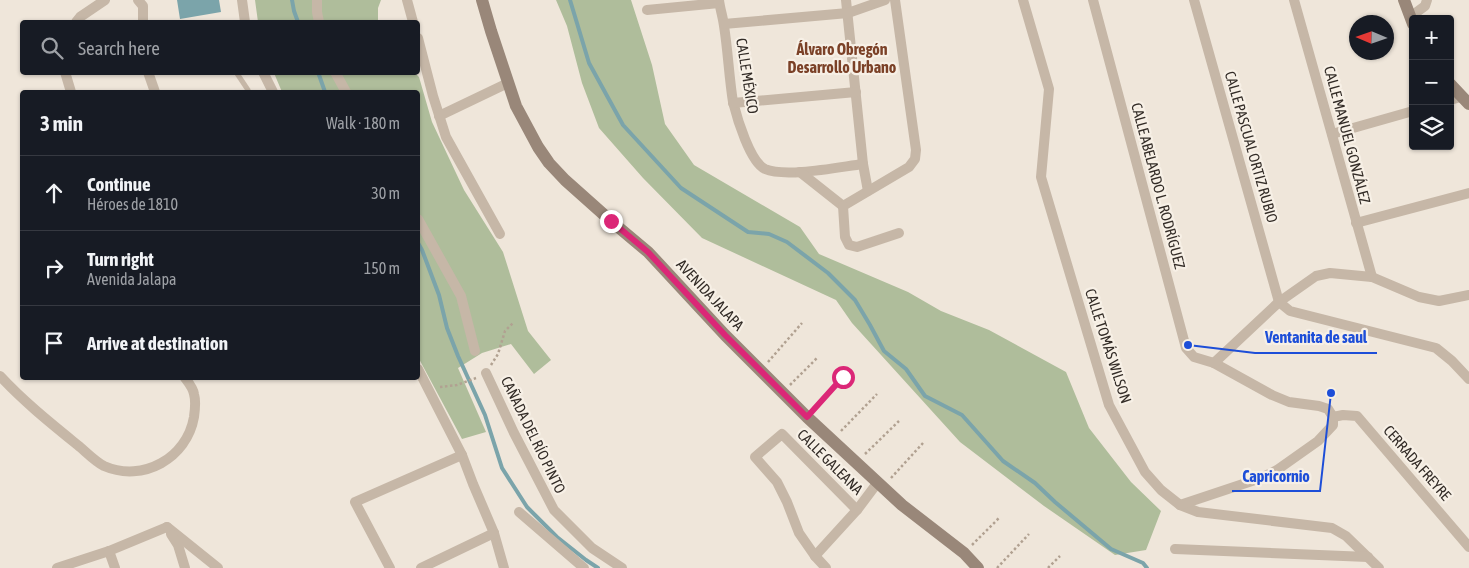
<!DOCTYPE html>
<meta charset="utf-8">
<style>
body{margin:0;font-family:"Asap Condensed",sans-serif;background:#242831;color:#f1f3f6}
.controls{position:absolute;right:15px;top:15px;display:grid;overflow:hidden;border-radius:5px;box-shadow:0 1px 4px #0004}
.controls button{width:45px;height:45px;display:grid;place-items:center;padding:0;border:0;border-bottom:1px solid #363941;background:#171b24;color:#f1f3f6;font:25px sans-serif}
.compass{position:absolute;left:1349px;top:15px;width:45px;height:45px;border-radius:50%;background:#171b24;box-shadow:0 1px 4px #0004;rotate:272deg}
.stop{position:absolute;width:15px;height:15px;margin:-11px;border:4px solid #db2777;border-radius:50%;background:#fff}
.stop.end{background:#db2777;border-color:#fff;box-shadow:0 1px 5px #0008}
.list{margin:0;padding:0;list-style:none}
h2{display:flex;justify-content:space-between;align-items:center;height:65px;margin:0;padding:0 20px;font-size:21px}
h2 small{font-size:16px;font-weight:400;color:#9ea1a6}
.list li{display:grid;grid-template-columns:32px 1fr auto;gap:15px;align-items:center;box-sizing:border-box;height:75px;padding:0 20px;border-top:1px solid #363941}
.list b{display:block;font-size:19px;white-space:nowrap}
.list p{margin:0;font-size:16px;white-space:nowrap;color:#9ea1a6}
.list em{font-size:16px;font-style:normal;color:#9ea1a6}
.icon{flex:none;width:28px;height:28px;fill:none;stroke:currentColor;stroke-width:2;stroke-linecap:round;stroke-linejoin:round}
.map{position:relative;flex:none;width:1469px;height:568px;overflow:hidden}
.search{position:absolute;background:#171b24;box-shadow:0 1px 4px #0004;left:20px;top:20px;width:400px;height:55px;display:flex;align-items:center;gap:12px;box-sizing:border-box;padding:0 18px;border-radius:5px;color:#9ea1a6;font-size:19px}
.panel{position:absolute;background:#171b24;box-shadow:0 1px 4px #0004;left:20px;top:90px;width:400px;height:290px;border-radius:5px}
.map>svg:first-child{display:block}
</style>
<div class="map">
<svg width="1469" height="568" viewBox="0 0 1469 568">
<rect width="100%" height="100%" fill="#efe6da"/>
<g fill="#afbd9b">
<polygon points="255,0 381,0 378,8 378,22 258,22"/>
<polygon points="556,0 631,0 652,65 665,124 694,165 800,227 819,254 908,292 941,311 989,330 1066,372 1089,428 1131,482 1161,511 1146,550 1115,555 1044,506 960,442 852,323 836,300 702,238 643,178 599,128 582,83 567,26"/>
<polygon points="414,72 419,77 432,122 464,190 503,252 528,331 551,360 534,374 511,344 482,353 458,368 486,432 462,439 418,357 418,92 282,92 274,73"/>
</g>
<polygon fill="#7ba4aa" points="177,0 219,0 221,12 180,19"/>
<g fill="none" stroke-linecap="round" stroke-linejoin="round">
<g stroke="#7ba4aa" stroke-width="4">
<polyline points="292,0 294,11 298,22"/>
<polyline points="570,0 589,63 623,125 681,188 748,232 769,234 787,242 828,273 855,300 870,325 884,351 906,369 925,396 962,415 1003,461 1035,483 1055,502 1111,549 1143,563 1147,568"/>
<polyline points="318,72 325,92"/>
<polyline points="418,243 422,250 439,295 447,328 458,356 485,415 502,468 527,507 557,537 586,560 598,568"/>
</g>
<g stroke="#b1a191" stroke-width="2.5" stroke-dasharray="2.5 2.5" stroke-linecap="butt">
<polyline points="768,362 802,323"/>
<polyline points="491,365 498,354 505,331 513,323"/>
<polyline points="790,385 817,358"/>
<polyline points="440,387 457,385 476,378"/>
<polyline points="814,408 843,377"/>
<polyline points="841,431 877,394"/>
<polyline points="865,454 899,421"/>
<polyline points="891,478 923,443"/>
<polyline points="972,545 1000,517"/>
<polyline points="997,568 1029,534"/>
<polyline points="1048,568 1060,556"/>
</g>
<polyline stroke="#c6b7a7" stroke-width="5" points="236,72 248,90"/>
<g stroke="#c6b7a7" stroke-width="10">
<polyline points="138,0 143,6 143,22"/>
<polyline points="242,0 245,22"/>
<polyline points="317,0 317,12 319,22"/>
<polyline points="407,0 413,22"/>
<path d="M719 0C720 9 723 17 724 26 728 51 729 77 733 102 737 118 750 162 765 169 786 178 839 167 863 164"/>
<polyline points="846,0 863,164 868,191"/>
<polyline points="1023,0 1049,89 1041,177 1109,405 1145,472 1161,490 1180,505 1198,512 1332,528 1346,536 1379,568"/>
<polyline points="1093,0 1186,348 1194,357 1214,363 1272,395 1289,402 1319,406 1328,409 1333,417 1333,425 1318,441 1277,470 1261,478 1180,505"/>
<polyline points="1194,0 1279,302 1290,311 1436,348 1452,361 1469,379"/>
<polyline points="1294,0 1372,277"/>
<polyline points="647,10 719,3"/>
<polyline points="1410,17 1425,6 1427,0"/>
<polyline points="76,22 80,17 105,0"/>
<polyline points="724,24 848,13 885,0"/>
<polyline points="418,38 433,96 446,137 500,234"/>
<polyline points="65,72 71,92"/>
<polyline points="148,72 155,92"/>
<polyline points="263,72 273,92"/>
<polyline points="335,72 346,92"/>
<polyline points="1450,100 1461,97"/>
<polyline points="733,103 856,92"/>
<polyline points="439,116 508,83"/>
<polyline points="1332,134 1413,111"/>
<polyline points="800,172 843,206"/>
<polyline points="843,206 909,167 915,159 916,150 895,0"/>
<polyline points="843,206 845,237 849,245 857,247 899,233"/>
<polyline points="418,219 461,296 475,351"/>
<polyline points="1356,223 1469,193"/>
<polyline points="1214,363 1279,302 1316,276 1330,273 1372,277 1419,297 1439,301 1469,295"/>
<polyline points="418,369 462,455 473,484 494,533 504,568"/>
<polyline points="486,373 514,433 554,510 592,548 622,568"/>
<path d="M0 376C24 402 53 425 80 447 87 453 96 462 104 466 143 483 187 458 194 417 195 410 196 401 194 394 193 388 188 382 185 378"/>
<polyline points="1333,417 1343,415 1357,416 1469,547"/>
<polyline points="519,512 584,568"/>
<polyline points="167,527 218,568"/>
<polyline points="171,534 178,545 185,568"/>
<polyline points="1175,549 1368,557"/>
<polyline points="109,551 115,568"/>
<polyline points="815,556 857,510 878,482"/>
<polyline points="57,568 109,551 167,527"/>
<polyline points="390,568 355,502 462,455"/>
<polyline points="421,568 494,533"/>
<polyline points="826,568 815,556 799,533 787,502 777,482 755,457 782,434 857,510"/>
</g>
<g stroke="#998779" stroke-width="12">
<polyline points="482,0 491,31 516,106 538,147 549,163 565,180 611,221 648,252 725,335 807,417 902,505 964,553 978,568"/>
<polyline points="1404,0 1413,24"/>
<polyline points="1450,84 1469,104"/>
</g>
</g>
<g fill="none" stroke-linecap="round" stroke-linejoin="round">
<polyline stroke="#db2777" stroke-width="6" points="611,221 648,252 725,335 807,417 843,377"/>
</g>
<g text-anchor="middle" stroke-width="4.5" stroke-linejoin="round" paint-order="stroke">
<g font-size="15" fill="#332c27" stroke="#f7f0e6">
<text transform="translate(747 76) rotate(81)" y="5">CALLE MÉXICO</text>
<text transform="translate(1347 135) rotate(75)" y="5">CALLE MANUEL GONZÁLEZ</text>
<text transform="translate(1251 147) rotate(74)" y="5">CALLE PASCUAL ORTIZ RUBIO</text>
<text transform="translate(1158 186) rotate(75)" y="5">CALLE ABELARDO L. RODRÍGUEZ</text>
<text transform="translate(710 295) rotate(47)" y="5">AVENIDA JALAPA</text>
<text transform="translate(1108 346) rotate(72)" y="5">CALLE TOMÁS WILSON</text>
<text transform="translate(533 435) rotate(64)" y="5">CAÑADA DEL RÍO PINTO</text>
<text transform="translate(830 462) rotate(45)" y="5">CALLE GALEANA</text>
<text transform="translate(1417 463) rotate(49)" y="5">CERRADA FREYRE</text>
</g>
<g font-size="16" font-weight="bold" fill="#7b4127" stroke="#f7f0e6">
<text x="842" y="55">Álvaro Obregón<tspan x="842" dy="18">Desarrollo Urbano</tspan></text>
</g>
</g>
<path fill="none" stroke="#1d4ed8" stroke-width="2" d="M1188 345L1255 353H1377M1331 393L1320 491H1232"/>
<g fill="#1d4ed8" stroke="#f7f0e6" stroke-width="2">
<circle cx="1188" cy="345" r="5"/>
<circle cx="1331" cy="393" r="5"/>
</g>
<g font-size="16" text-anchor="middle" font-weight="bold" fill="#1d4ed8" stroke="#f7f0e6" stroke-width="4.5" stroke-linejoin="round" paint-order="stroke">
<text x="1316" y="343">Ventanita de saul</text>
<text x="1276" y="482">Capricornio</text>
</g>
</svg>
<div class="controls">
<button>+</button>
<button>−</button>
<button><svg class="icon" aria-label="layers" viewBox="0 0 24 24"><path d="M12 4l9 5-9 5-9-5zM3 14l9 5 9-5"/></svg></button>
</div>
<svg class="compass" viewBox="-18 -18 36 36"><path d="M0-13l5 13h-10z" fill="#e53935"/><path d="M0 13l5-13h-10z" fill="#9ea1a6"/></svg>
<div class="stop" style="left:843px;top:377px"></div>
<div class="stop end" style="left:611px;top:221px"></div>
<div class="search"><svg class="icon" aria-label="search" viewBox="0 0 24 24"><circle cx="10" cy="10" r="6"/><path d="M15 15l6 6"/></svg>Search here</div>
<section class="panel">
<h2>3 min<small>Walk · 180 m</small></h2>
<ul class="list">
<li><svg class="icon" aria-label="ahead" viewBox="0 0 24 24"><path d="M12 20V5M6 11l6-6 6 6"/></svg><div><b>Continue</b><p>Héroes de 1810</p></div><em>30 m</em></li>
<li><svg class="icon" aria-label="right" viewBox="0 0 24 24"><path d="M7 20v-9h11M14 6l5 5-5 5"/></svg><div><b>Turn right</b><p>Avenida Jalapa</p></div><em>150 m</em></li>
<li><svg class="icon" aria-label="arrive" viewBox="0 0 24 24"><path d="M6 21V4h12l-3 4 3 4H6"/></svg><div><b>Arrive at destination</b></div></li>
</ul>
</section>
</div>
